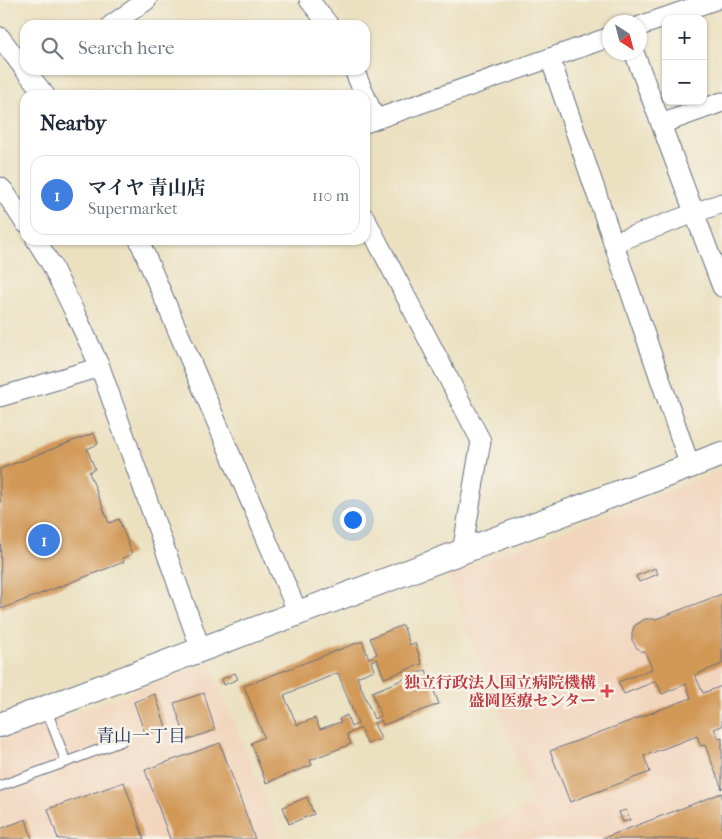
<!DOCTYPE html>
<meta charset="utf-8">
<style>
body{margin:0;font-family:"IM FELL French Canon","Noto Serif JP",serif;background:#f2f2f3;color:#1f2937}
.controls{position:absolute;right:15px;top:15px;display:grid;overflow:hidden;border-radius:10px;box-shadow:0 1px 4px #0004}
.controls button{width:45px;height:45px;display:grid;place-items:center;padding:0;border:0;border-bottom:1px solid #e0e1e3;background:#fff;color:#1f2937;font:25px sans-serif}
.compass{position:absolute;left:602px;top:15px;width:45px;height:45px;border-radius:50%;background:#fff;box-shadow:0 1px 4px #0004;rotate:144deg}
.you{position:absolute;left:352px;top:519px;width:18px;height:18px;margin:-12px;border:4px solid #fff;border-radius:50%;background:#1a73e8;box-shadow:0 0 0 8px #1a73e833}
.badge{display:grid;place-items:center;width:32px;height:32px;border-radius:50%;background:#b45309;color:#fff;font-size:16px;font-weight:700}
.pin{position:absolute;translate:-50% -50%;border:2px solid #fff;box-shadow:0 1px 5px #0006}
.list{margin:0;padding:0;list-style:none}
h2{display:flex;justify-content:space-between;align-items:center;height:65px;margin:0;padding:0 20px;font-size:21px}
h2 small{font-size:16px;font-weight:400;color:#747a83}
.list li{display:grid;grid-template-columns:32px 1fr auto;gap:15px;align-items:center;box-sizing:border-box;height:80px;margin:0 10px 10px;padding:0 10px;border:1px solid #e0e1e3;border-radius:15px}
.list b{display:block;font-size:19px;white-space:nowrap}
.list p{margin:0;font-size:16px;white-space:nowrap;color:#747a83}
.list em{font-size:16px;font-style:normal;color:#747a83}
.icon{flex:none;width:28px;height:28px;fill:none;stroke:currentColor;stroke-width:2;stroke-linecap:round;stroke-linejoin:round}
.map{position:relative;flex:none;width:722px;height:839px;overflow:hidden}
.search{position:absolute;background:#fff;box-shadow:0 1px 4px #0004;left:20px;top:20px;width:350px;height:55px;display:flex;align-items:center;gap:12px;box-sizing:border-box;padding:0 18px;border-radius:15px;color:#747a83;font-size:19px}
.panel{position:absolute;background:#fff;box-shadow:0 1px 4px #0004;left:20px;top:90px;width:350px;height:155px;border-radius:15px}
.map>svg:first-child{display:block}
</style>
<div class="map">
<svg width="722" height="839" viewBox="0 0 722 839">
<rect width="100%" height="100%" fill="#f7f3e8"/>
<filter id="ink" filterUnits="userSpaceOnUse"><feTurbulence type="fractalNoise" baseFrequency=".02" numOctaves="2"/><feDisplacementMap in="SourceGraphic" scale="10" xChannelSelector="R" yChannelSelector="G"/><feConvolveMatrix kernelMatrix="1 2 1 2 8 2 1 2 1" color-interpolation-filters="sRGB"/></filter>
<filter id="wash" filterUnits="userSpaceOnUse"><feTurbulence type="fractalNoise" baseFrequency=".0096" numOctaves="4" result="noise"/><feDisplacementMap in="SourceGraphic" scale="20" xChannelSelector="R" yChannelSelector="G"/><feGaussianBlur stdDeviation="1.12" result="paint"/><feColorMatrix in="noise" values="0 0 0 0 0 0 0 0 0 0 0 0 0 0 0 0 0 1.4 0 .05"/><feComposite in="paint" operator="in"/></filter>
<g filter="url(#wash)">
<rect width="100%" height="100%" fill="#ebe1c1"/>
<g fill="#f2d5bd">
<polygon points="722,471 722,839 447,839 535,806 447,575"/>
<polygon points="210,663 282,839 0,839 0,741"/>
</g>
<g id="blocks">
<g fill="#d19857" fill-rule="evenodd">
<polygon points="94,433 98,444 87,449 95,469 89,472 109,523 119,519 132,554 122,558 124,562 1,609 0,469"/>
<polygon points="655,568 658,574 639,582 636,576"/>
<polygon points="722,594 722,664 695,675 703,693 722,686 722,726 714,729 719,739 722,738 722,789 705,745 701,746 697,736 644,756 650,772 570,802 550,751 691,698 686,684 662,694 656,681 624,694 618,682 652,669 645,652 641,651 636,647 632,640 632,633 634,626 645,619 656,619"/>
<path d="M403 625 410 645 415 643 422 664 384 678 377 659 371 661 374 670 357 677 374 719 381 716 372 692 426 670 439 704 383 725 381 720 374 723 381 739 367 744 361 728 347 734 351 744 310 760 312 765 266 783 251 743 264 737 244 686 362 641 369 658 377 654 370 638ZM338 673 358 724 351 727 347 715 339 719 341 722 320 729 315 718 297 725 284 695Z"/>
<polygon points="235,673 238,679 224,685 222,679"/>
<polygon points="204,693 215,730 186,740 174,703"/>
<polygon points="155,694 166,727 145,734 134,702"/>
<polygon points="220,743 255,839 170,839 145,770"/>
<polygon points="124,782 144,839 58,839 48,809"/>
<polygon points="722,793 722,839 601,839"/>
<polygon points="307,797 314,814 289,824 283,807"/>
<polygon points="626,810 630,820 623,822 619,812"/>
<polygon points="26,819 32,839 0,839 0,829"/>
</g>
</g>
</g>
<g filter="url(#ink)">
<use href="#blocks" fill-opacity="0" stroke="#646d81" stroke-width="1"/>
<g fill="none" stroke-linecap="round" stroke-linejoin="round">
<g stroke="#646d81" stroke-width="11">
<g id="service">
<polyline points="46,708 66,762 122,741"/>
<polyline points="0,786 66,762"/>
</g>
</g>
<g stroke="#646d81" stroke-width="21">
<g id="minor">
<polyline points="309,0 329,25"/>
<polyline points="111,25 147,0"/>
<polyline points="640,26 715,0"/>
<polyline points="0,37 25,70"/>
<polyline points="634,52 722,287"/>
<polyline points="550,58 690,466"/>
<polyline points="25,70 45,95"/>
<polyline points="354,70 375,119"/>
<polyline points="365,123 610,37"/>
<polyline points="661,124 722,102"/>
<polyline points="0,187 4,191 25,223"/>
<polyline points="365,218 481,441 462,552"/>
<polyline points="36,240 51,264 76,315 100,367 201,650"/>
<polyline points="139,240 298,613"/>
<polyline points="613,243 722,203"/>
<polyline points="0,397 100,367"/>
</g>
</g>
<g stroke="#646d81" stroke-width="26">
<polyline id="tertiary" points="0,725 722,454"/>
</g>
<use href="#service" stroke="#fff" stroke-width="9"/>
<use href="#minor" stroke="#fff" stroke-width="19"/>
<use href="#tertiary" stroke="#fff" stroke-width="24"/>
</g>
</g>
<path fill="#e0444e" stroke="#f7f3e8" stroke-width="2" d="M604.5 683.5h5v5h5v5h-5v5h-5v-5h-5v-5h5z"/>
<g text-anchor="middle" stroke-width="5" stroke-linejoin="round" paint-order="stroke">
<g font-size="16" font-weight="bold" fill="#be3a42" stroke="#f7f3e8" text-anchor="end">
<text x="596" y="688">独立行政法人国立病院機構<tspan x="596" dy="18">盛岡医療センター</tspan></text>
</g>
<g font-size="18" fill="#1b2f5e" stroke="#f7f3e8">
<text x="141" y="742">青山一丁目</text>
</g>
</g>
</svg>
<div class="controls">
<button>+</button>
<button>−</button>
</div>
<svg class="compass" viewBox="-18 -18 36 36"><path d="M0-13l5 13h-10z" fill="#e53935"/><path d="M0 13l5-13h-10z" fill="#747a83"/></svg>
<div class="you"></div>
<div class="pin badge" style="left:44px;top:540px;background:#3f7fe0">1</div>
<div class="search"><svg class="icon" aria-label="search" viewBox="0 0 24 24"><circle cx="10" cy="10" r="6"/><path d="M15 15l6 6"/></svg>Search here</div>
<section class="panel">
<h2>Nearby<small></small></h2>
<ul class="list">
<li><span class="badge" style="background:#3f7fe0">1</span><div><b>マイヤ 青山店</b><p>Supermarket</p></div><em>110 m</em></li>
</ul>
</section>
</div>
